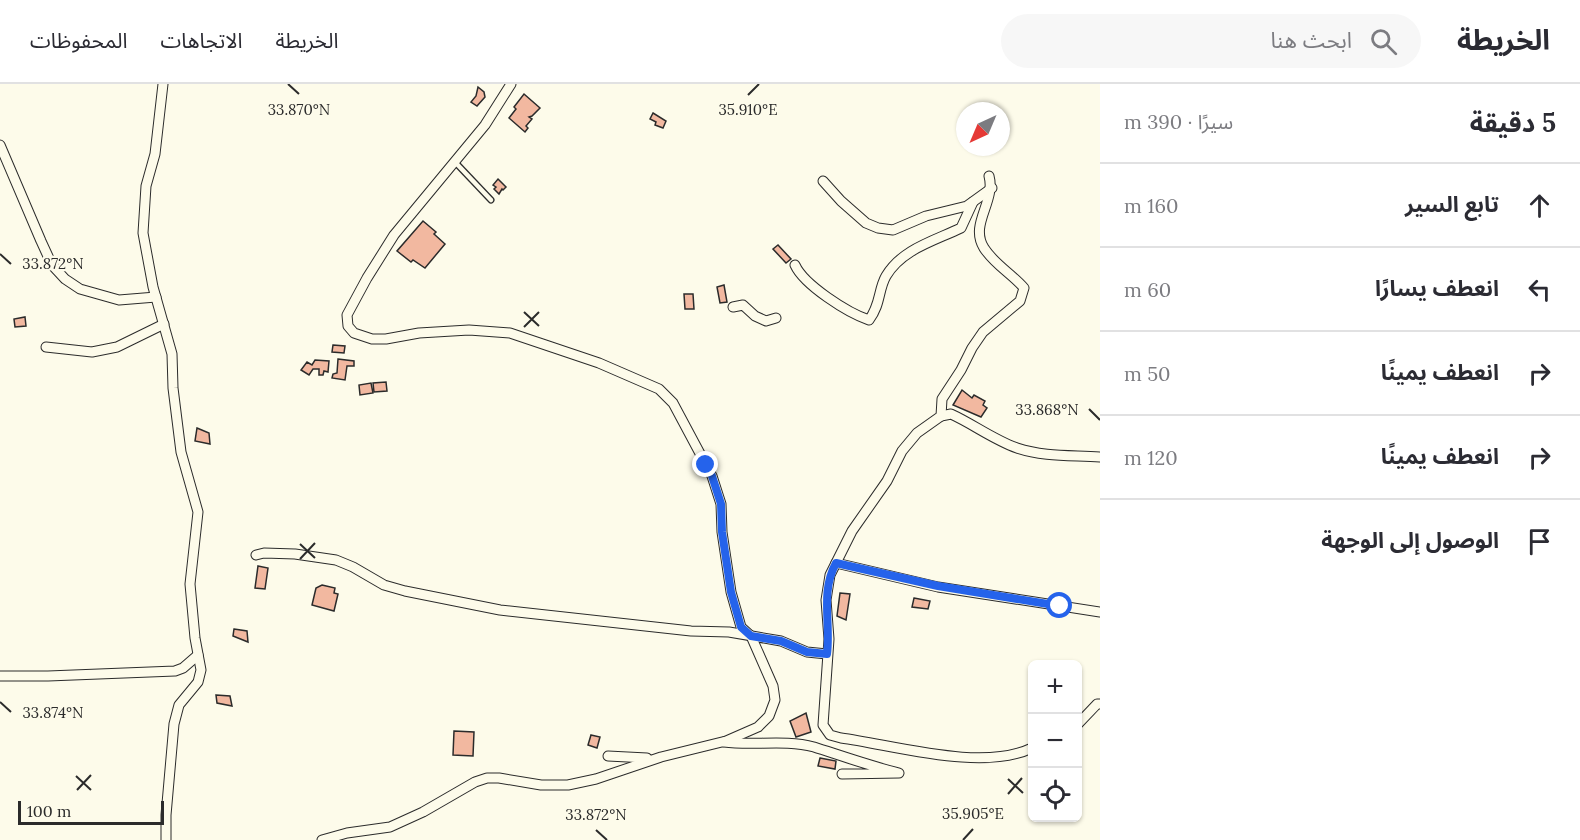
<!DOCTYPE html>
<html lang="ar">
<meta charset="utf-8">
<style>
body{margin:0;font-family:Lora,"Noto Sans Arabic",serif;background:#f7f7f7;color:#2b2b33;direction:rtl}
.controls{position:absolute;right:18px;bottom:18px;display:grid;overflow:hidden;border-radius:9px;box-shadow:0 2px 4px #0004}
.controls button{width:54px;height:54px;display:grid;place-items:center;padding:0;border:0;border-bottom:2px solid #e1e1e2;background:#fff;color:#2b2b33;font:30px sans-serif}
.compass{position:absolute;left:956px;top:18px;width:54px;height:54px;border-radius:50%;background:#fff;box-shadow:0 2px 4px #0004;rotate:224deg}
.scale{position:absolute;left:18px;bottom:15px;width:146px;box-sizing:border-box;padding-left:6px;border:3px solid #2b2b2b;border-top:0;font-size:16px;line-height:21px;white-space:nowrap;color:#2b2b2b;-webkit-text-stroke:4px #fdfbea;paint-order:stroke}
.stop{position:absolute;width:18px;height:18px;margin:-14px;border:4px solid #2563eb;border-radius:50%;background:#fff}
.stop.end{background:#2563eb;border-color:#fff;box-shadow:0 2px 6px #0008}
.list{margin:0;padding:0;list-style:none}
h2{display:flex;justify-content:space-between;align-items:center;height:78px;margin:0;padding:0 24px;font-size:26px}
h2 small{font-size:20px;font-weight:400;color:#7c7c81}
.list li{display:grid;grid-template-columns:39px 1fr auto;gap:18px;align-items:center;box-sizing:border-box;height:84px;padding:0 24px;border-top:2px solid #e1e1e2}
.list b{display:block;font-size:22px;white-space:nowrap}
.list em{font-size:20px;font-style:normal;color:#7c7c81}
.icon{flex:none;width:33px;height:33px;fill:none;stroke:currentColor;stroke-width:2;stroke-linecap:round;stroke-linejoin:round}
.map{position:relative;flex:none;width:1100px;height:756px;overflow:hidden;direction:ltr}
header{display:flex;align-items:center;gap:36px;box-sizing:border-box;height:84px;padding:0 30px;background:#fff;border-bottom:2px solid #e1e1e2}
header strong{font-size:28px}
nav{display:flex;gap:33px;margin-inline-start:auto;font-size:21px}
.search{width:420px;height:54px;background:#f7f7f7;display:flex;align-items:center;gap:15px;box-sizing:border-box;padding:0 21px;border-radius:33px;color:#7c7c81;font-size:22px}
main{display:flex}
aside{flex:1;background:#fff}
.map>svg:first-child{display:block}
</style>
<header>
<strong>الخريطة</strong>
<div class="search"><svg class="icon" aria-label="search" viewBox="0 0 24 24"><circle cx="10" cy="10" r="6"/><path d="M15 15l6 6"/></svg>ابحث هنا</div>
<nav><a>الخريطة</a><a>الاتجاهات</a><a>المحفوظات</a></nav>
</header>
<main>
<aside>
<h2>5 دقيقة<small>سيرًا · 390 m</small></h2>
<ul class="list">
<li><svg class="icon" aria-label="ahead" viewBox="0 0 24 24"><path d="M12 20V5M6 11l6-6 6 6"/></svg><div><b>تابع السير</b></div><em>160 m</em></li>
<li><svg class="icon" aria-label="left" viewBox="0 0 24 24"><path d="M17 20v-9H6M10 6l-5 5 5 5"/></svg><div><b>انعطف يسارًا</b></div><em>60 m</em></li>
<li><svg class="icon" aria-label="right" viewBox="0 0 24 24"><path d="M7 20v-9h11M14 6l5 5-5 5"/></svg><div><b>انعطف يمينًا</b></div><em>50 m</em></li>
<li><svg class="icon" aria-label="right" viewBox="0 0 24 24"><path d="M7 20v-9h11M14 6l5 5-5 5"/></svg><div><b>انعطف يمينًا</b></div><em>120 m</em></li>
<li><svg class="icon" aria-label="arrive" viewBox="0 0 24 24"><path d="M6 21V4h12l-3 4 3 4H6"/></svg><div><b>الوصول إلى الوجهة</b></div></li>
</ul>
</aside>
<div class="map">
<svg width="1100" height="756" viewBox="0 0 1100 756">
<rect width="100%" height="100%" fill="#fdfbea"/>
<g fill="#f2b8a0" stroke="#2b2b2b" stroke-width="1.5">
<polygon points="478,3 484,8 485,13 477,22 471,18 476,12"/>
<polygon points="524,10 540,24 532,32 529,33 532,35 526,42 528,44 525,48 509,34 516,25 514,23"/>
<polygon points="653,29 666,37 663,44 655,41 656,38 650,35"/>
<polygon points="498,95 506,103 503,106 502,105 499,110 494,105 496,103 493,101"/>
<polygon points="423,137 436,148 434,150 445,160 425,184 413,176 411,178 397,167"/>
<polygon points="778,161 791,175 786,179 773,165"/>
<polygon points="724,201 727,218 720,219 717,203"/>
<polygon points="684,210 693,210 694,225 685,225"/>
<polygon points="25,233 26,242 15,243 14,235"/>
<polygon points="333,261 345,262 344,269 332,268"/>
<polygon points="338,275 354,277 354,282 347,282 345,296 332,294 333,290 337,289"/>
<polygon points="315,276 329,277 328,288 324,287 323,291 319,291 319,285 313,285 309,291 301,286 307,278 312,281"/>
<polygon points="386,298 387,307 374,308 373,299"/>
<polygon points="371,299 373,309 360,311 359,301"/>
<polygon points="962,306 972,314 974,311 985,317 983,321 987,324 981,333 953,321"/>
<polygon points="197,344 209,349 210,360 195,357"/>
<polygon points="258,482 268,484 265,505 255,504"/>
<polygon points="322,501 335,504 334,509 338,510 334,527 312,521 316,504"/>
<polygon points="840,509 850,510 846,536 837,532"/>
<polygon points="914,514 930,517 928,525 912,523"/>
<polygon points="234,545 247,547 248,558 233,552"/>
<polygon points="216,611 230,612 232,622 217,619"/>
<polygon points="806,629 811,648 796,653 790,637"/>
<polygon points="454,647 474,648 473,672 453,671"/>
<polygon points="591,651 600,653 597,664 588,661"/>
<polygon points="820,674 836,677 835,685 818,682"/>
</g>
<g fill="none" stroke-linecap="round" stroke-linejoin="round">
<g stroke="#2b2b2b" stroke-width="7">
<polyline id="lane" points="455,78 491,116"/>
</g>
<g stroke="#2b2b2b" stroke-width="11">
<g id="street">
<polyline points="163,0 155,70 146,102 143,149 153,203 172,270 173,304 181,368 198,428 190,500 195,554 201,586 198,598 179,621 174,640 166,731 166,756"/>
<polyline points="0,61 41,157 52,181 65,195 80,205 119,216 156,213"/>
<path d="M989 92C996 118 969 140 984 164 994 180 1012 190 1024 204L1020 217 983 248 972 264 961 286 942 315 941 332 917 349 902 367 887 397 852 447 830 491 826 516 829 555 823 641 830 651 841 654C894 661 982 688 1032 664"/>
<polyline points="823,97 841,117 866,139 878,144 893,146 926,132 967,122 992,104"/>
<path d="M795 181C804 201 848 229 869 236 881 220 878 206 886 192 902 165 934 157 961 144L973 118"/>
<polyline points="733,223 743,221 755,232 766,237 776,234"/>
<polyline points="46,263 92,268 117,263 164,240"/>
<path d="M941 332 951 330C973 340 994 356 1017 364 1044 373 1072 371 1100 373"/>
<polyline points="256,471 264,469 295,470 336,476 353,483 384,501 405,507 500,526 691,547 729,548 781,557 807,568 827,570"/>
<polyline points="836,479 938,503 1100,528"/>
<polyline points="0,592 48,592 175,587 183,584 198,571"/>
<polyline points="1078,640 1097,620 1100,620"/>
<path d="M724 658C754 662 784 655 814 663 842 672 870 682 899 689L842 690"/>
<polyline points="608,672 647,674"/>
<polyline points="322,756 347,749 390,743 423,728 475,698 487,694 499,694 541,701 568,701 596,695 661,673 726,657 758,643 769,632 775,616 773,602 751,552 741,543 731,508 722,448 721,420 712,392 673,319 659,305 599,279 510,249 469,246 419,249 386,255 372,255 354,249 348,242 347,231 367,194 394,151 485,41 511,0"/>
</g>
</g>
<use href="#lane" stroke="#fdfbea" stroke-width="4.5"/>
<use href="#street" stroke="#fdfbea" stroke-width="9"/>
</g>
<g fill="none" stroke-linecap="round" stroke-linejoin="round">
<path stroke="#2563eb" stroke-width="8" d="M706 381 712 392 721 420 722 448 731 508 741 543 751 552 781 557 807 568 827 570C831 539 820 508 836 479L938 502 1060 522"/>
</g>
<path fill="none" stroke="#2b2b2b" stroke-width="2" d="M288 0 299 10M748 11 759 0M0 170 11 180M524 228 539 242M524 243 539 228M1089 325 1100 336M300 460 315 474M300 475 315 459M0 618 11 628M76 692 91 706M1008 695 1023 709M77 706 91 691M1008 710 1022 694M596 746 607 756M963 756 973 745"/>
<g font-size="15" text-anchor="middle" fill="#2b2b2b" stroke="#fdfbea" stroke-width="4.5" stroke-linejoin="round" paint-order="stroke">
<text x="299" y="31">33.870°N</text>
<text x="748" y="31">35.910°E</text>
<text x="53" y="185">33.872°N</text>
<text x="1047" y="331">33.868°N</text>
<text x="53" y="634">33.874°N</text>
<text x="973" y="735">35.905°E</text>
<text x="596" y="736">33.872°N</text>
</g>
</svg>
<div class="controls">
<button>+</button>
<button>−</button>
<button><svg class="icon" aria-label="locate" viewBox="0 0 24 24"><circle cx="12" cy="12" r="6"/><path d="M12 2v4M12 18v4M2 12h4M18 12h4"/></svg></button>
</div>
<svg class="compass" viewBox="-18 -18 36 36"><path d="M0-13l5 13h-10z" fill="#e53935"/><path d="M0 13l5-13h-10z" fill="#7c7c81"/></svg>
<div class="scale">100 m</div>
<div class="stop" style="left:1060px;top:522px"></div>
<div class="stop end" style="left:706px;top:381px"></div>
</div>
</main>
